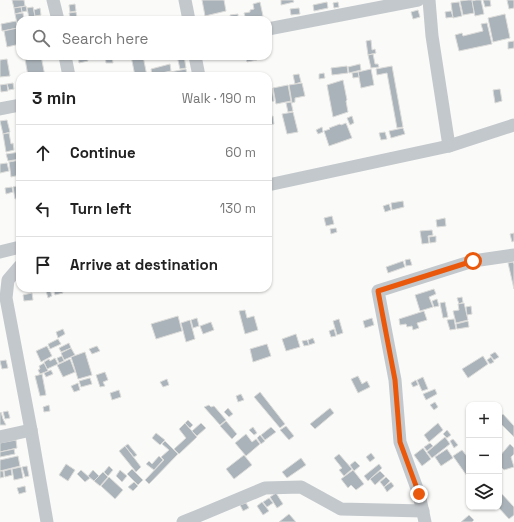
<!DOCTYPE html>
<meta charset="utf-8">
<style>
body{margin:0;font-family:"Space Grotesk",sans-serif;background:#f6f6f6;color:#222}
.controls{position:absolute;right:12px;bottom:12px;display:grid;overflow:hidden;border-radius:8px;box-shadow:0 1px 3px #0004}
.controls button{width:36px;height:36px;display:grid;place-items:center;padding:0;border:0;border-bottom:1px solid #e0e0e0;background:#fff;color:#222;font:20px sans-serif}
.stop{position:absolute;width:12px;height:12px;margin:-9px;border:3px solid #ea580c;border-radius:50%;background:#fff}
.stop.end{background:#ea580c;border-color:#fff;box-shadow:0 1px 4px #0008}
.list{margin:0;padding:0;list-style:none}
h2{display:flex;justify-content:space-between;align-items:center;height:52px;margin:0;padding:0 16px;font-size:17px}
h2 small{font-size:13px;font-weight:400;color:#767676}
.list li{display:grid;grid-template-columns:26px 1fr auto;gap:12px;align-items:center;box-sizing:border-box;height:56px;padding:0 16px;border-top:1px solid #e0e0e0}
.list b{display:block;font-size:15px;white-space:nowrap}
.list em{font-size:13px;font-style:normal;color:#767676}
.icon{flex:none;width:22px;height:22px;fill:none;stroke:currentColor;stroke-width:2;stroke-linecap:round;stroke-linejoin:round}
.map{position:relative;flex:none;width:514px;height:522px;overflow:hidden}
.search{position:absolute;background:#fff;box-shadow:0 1px 3px #0004;left:16px;top:16px;width:256px;height:44px;display:flex;align-items:center;gap:10px;box-sizing:border-box;padding:0 14px;border-radius:12px;color:#767676;font-size:15px}
.panel{position:absolute;background:#fff;box-shadow:0 1px 3px #0004;left:16px;top:72px;width:256px;height:220px;border-radius:12px}
.map>svg:first-child{display:block}
</style>
<div class="map">
<svg width="514" height="522" viewBox="0 0 514 522">
<rect width="100%" height="100%" fill="#fafaf8"/>
<g fill="#aab3b9" stroke="#dcdcda">
<polygon points="12,0 24,0 25,6 14,8"/>
<polygon points="202,0 224,0 226,11 205,16"/>
<polygon points="281,0 293,0 294,2 281,5"/>
<polygon points="468,0 472,0 474,13 463,15 460,1"/>
<polygon points="476,0 481,0 484,14 475,16 472,1"/>
<polygon points="483,0 490,0 491,6 485,7"/>
<polygon points="507,0 514,0 514,8 509,9"/>
<polygon points="260,2 263,16 246,20 244,13 250,12 250,10 254,9 253,4"/>
<polygon points="327,2 328,8 314,11 313,5"/>
<polygon points="338,2 339,7 334,8 333,3"/>
<polygon points="459,2 462,16 453,18 451,3"/>
<polygon points="75,4 76,11 70,12 69,5"/>
<polygon points="26,6 27,11 22,12 21,7"/>
<polygon points="21,7 22,12 15,14 14,8"/>
<polygon points="33,7 35,16 29,18 27,8"/>
<polygon points="40,8 41,15 35,16 34,10"/>
<polygon points="299,8 300,14 291,15 290,9"/>
<polygon points="418,10 420,17 413,19 411,12"/>
<polygon points="451,11 453,17 446,18 445,12"/>
<polygon points="76,12 77,18 82,17 82,20 71,20 69,13"/>
<polygon points="23,13 24,20 20,20 20,28 18,28 15,14"/>
<polygon points="238,14 238,20 231,20 230,15"/>
<polygon points="505,14 510,38 493,42 488,18"/>
<polygon points="16,21 18,28 2,31 1,24"/>
<polygon points="487,23 492,44 459,51 455,35 462,33 463,36 483,31 481,24"/>
<polygon points="17,28 20,40 20,44 7,47 4,31"/>
<polygon points="371,40 372,50 375,49 376,53 368,55 366,41"/>
<polygon points="514,41 514,48 508,49 508,42"/>
<polygon points="373,54 375,64 378,64 379,67 371,68 368,55"/>
<polygon points="41,56 45,76 28,76 25,59"/>
<polygon points="78,56 87,56 88,61 79,63"/>
<polygon points="105,56 112,56 113,63 106,63"/>
<polygon points="131,56 143,56 147,76 135,76"/>
<polygon points="177,56 184,56 186,68 180,69"/>
<polygon points="245,56 257,56 257,60 247,62"/>
<polygon points="7,59 10,76 0,77 0,60"/>
<polygon points="170,64 171,71 152,75 151,69"/>
<polygon points="360,64 361,70 349,73 348,67"/>
<polygon points="347,66 348,73 332,75 331,68"/>
<polygon points="392,66 403,127 397,128 387,73 377,75 376,69"/>
<polygon points="186,69 187,76 166,76 165,73"/>
<polygon points="371,69 374,85 361,88 358,72"/>
<polygon points="358,72 359,77 353,78 352,73"/>
<polygon points="324,73 325,78 319,79 319,74"/>
<polygon points="299,74 301,82 295,84 293,75"/>
<polygon points="343,80 347,100 346,101 348,112 333,117 327,85"/>
<polygon points="13,83 14,89 9,90 7,84"/>
<polygon points="302,83 305,96 295,98 295,102 292,103 289,85"/>
<polygon points="7,84 8,91 1,92 0,85"/>
<polygon points="288,85 291,101 276,104 273,88"/>
<polygon points="272,88 274,101 268,102 268,89"/>
<polygon points="500,89 502,101 495,103 493,90"/>
<polygon points="291,102 293,111 288,112 286,103"/>
<polygon points="293,112 298,132 287,134 282,114"/>
<polygon points="273,116 274,124 268,125 268,117"/>
<polygon points="352,116 354,123 350,125 347,118"/>
<polygon points="7,120 10,132 3,134 0,121"/>
<polygon points="346,123 352,138 329,146 324,131 330,129 329,128 340,124 341,125"/>
<polygon points="322,127 323,132 318,134 316,130"/>
<polygon points="403,128 405,134 391,138 389,131"/>
<polygon points="385,132 387,139 381,140 379,133"/>
<polygon points="9,133 11,144 13,143 14,150 6,152 3,134"/>
<polygon points="20,152 20,159 8,161 6,154"/>
<polygon points="20,160 20,175 11,177 9,162"/>
<polygon points="7,163 9,171 0,173 0,164"/>
<polygon points="20,185 20,198 15,199 13,187"/>
<polygon points="12,187 13,192 6,194 5,188"/>
<polygon points="403,201 404,207 392,210 391,203"/>
<polygon points="389,204 391,210 385,212 383,206"/>
<polygon points="332,216 334,224 326,226 324,218"/>
<polygon points="445,218 446,226 437,227 436,220"/>
<polygon points="336,228 337,232 331,234 330,229"/>
<polygon points="432,230 433,235 428,236 429,243 422,244 420,231"/>
<polygon points="514,233 514,241 512,242 510,234"/>
<polygon points="436,236 436,242 430,243 429,237"/>
<polygon points="410,259 412,265 406,266 405,260"/>
<polygon points="403,261 405,267 388,273 386,267"/>
<polygon points="513,262 514,264 514,289 508,263"/>
<polygon points="53,288 61,288 63,293 55,295"/>
<polygon points="434,289 436,294 429,297 433,307 420,311 415,295"/>
<polygon points="50,290 52,296 48,298 46,291"/>
<polygon points="32,293 33,300 24,301 23,295"/>
<polygon points="462,297 463,302 459,304 457,298"/>
<polygon points="437,299 439,306 434,307 432,301"/>
<polygon points="445,302 448,317 443,318 440,303"/>
<polygon points="464,303 468,320 456,323 453,311 459,310 458,304"/>
<polygon points="471,306 472,314 467,315 466,307"/>
<polygon points="245,310 247,318 254,316 258,330 245,334 239,311"/>
<polygon points="424,311 427,320 417,323 419,328 413,330 412,326 407,327 406,324 400,325 399,319"/>
<polygon points="178,316 182,331 156,339 151,324"/>
<polygon points="197,318 199,326 193,328 191,320"/>
<polygon points="372,318 374,325 365,328 363,321"/>
<polygon points="339,319 343,333 337,335 333,321"/>
<polygon points="454,319 456,329 450,330 447,320"/>
<polygon points="190,320 195,339 186,342 181,323"/>
<polygon points="468,321 469,327 457,329 456,324"/>
<polygon points="211,322 214,330 203,334 200,326"/>
<polygon points="63,329 65,334 58,338 56,332"/>
<polygon points="334,329 336,336 331,337 329,331"/>
<polygon points="296,334 300,347 286,351 282,339"/>
<polygon points="313,338 315,343 309,345 308,340"/>
<polygon points="58,339 61,344 50,349 48,344"/>
<polygon points="307,340 309,345 304,346 302,341"/>
<polygon points="69,343 71,348 61,352 59,348"/>
<polygon points="267,344 271,356 253,362 250,349"/>
<polygon points="47,346 52,356 41,362 36,351"/>
<polygon points="97,346 100,351 92,354 89,349"/>
<polygon points="71,348 75,355 64,360 61,353"/>
<polygon points="85,352 92,375 78,379 71,357"/>
<polygon points="495,352 499,357 494,360 490,355"/>
<polygon points="62,356 64,361 59,363 57,358"/>
<polygon points="483,356 488,364 468,378 462,369"/>
<polygon points="491,357 494,362 490,364 487,360"/>
<polygon points="55,358 58,364 47,369 44,362 49,359 50,361"/>
<polygon points="70,359 75,372 63,377 57,365"/>
<polygon points="6,360 8,368 2,369 0,361"/>
<polygon points="44,363 48,371 40,374 38,370 40,369 39,366"/>
<polygon points="51,370 53,374 46,377 44,373"/>
<polygon points="105,372 108,380 103,382 105,386 100,387 96,375"/>
<polygon points="42,374 46,395 40,396 35,376"/>
<polygon points="358,376 362,384 367,381 370,387 358,393 351,379"/>
<polygon points="423,377 428,389 422,391 417,380"/>
<polygon points="90,378 92,384 81,387 79,381"/>
<polygon points="167,379 169,385 163,387 160,382"/>
<polygon points="416,380 418,385 413,387 411,383"/>
<polygon points="78,383 80,390 74,392 71,386"/>
<polygon points="435,389 437,394 426,400 423,394"/>
<polygon points="119,390 121,397 112,400 110,393"/>
<polygon points="260,392 285,424 280,428 254,397"/>
<polygon points="241,394 244,400 238,402 236,396"/>
<polygon points="435,402 438,407 434,410 430,405"/>
<polygon points="49,405 50,411 44,412 43,407"/>
<polygon points="209,405 211,407 214,406 226,420 220,425 204,407"/>
<polygon points="228,408 233,414 229,417 224,412"/>
<polygon points="330,408 334,413 315,429 310,424"/>
<polygon points="8,411 10,418 5,419 3,412"/>
<polygon points="1,412 3,419 6,425 0,425 0,413"/>
<polygon points="503,414 514,426 514,437 499,422 499,418"/>
<polygon points="188,420 193,425 190,428 185,423"/>
<polygon points="226,421 237,434 232,439 220,426"/>
<polygon points="185,423 197,437 179,454 174,449 186,438 179,429"/>
<polygon points="201,423 206,428 197,436 192,431"/>
<polygon points="438,423 443,430 429,442 424,435"/>
<polygon points="286,426 294,436 289,440 280,430"/>
<polygon points="253,427 257,433 254,435 249,430"/>
<polygon points="271,427 276,432 265,440 261,435"/>
<polygon points="447,430 451,435 447,438 443,434"/>
<polygon points="156,433 165,440 160,445 152,438"/>
<polygon points="246,434 252,442 256,439 260,444 246,456 235,443"/>
<polygon points="260,435 265,441 261,444 257,438"/>
<polygon points="445,437 450,444 432,458 427,452"/>
<polygon points="453,439 458,445 454,448 450,441"/>
<polygon points="16,440 17,448 0,452 0,443"/>
<polygon points="165,441 178,454 149,484 145,480 164,460 161,457 169,450 162,444"/>
<polygon points="430,443 433,446 427,451 424,447"/>
<polygon points="128,444 137,455 134,457 125,446"/>
<polygon points="510,444 514,448 514,454 511,457 514,467 504,470 499,465 499,457"/>
<polygon points="125,446 141,467 136,472 119,451"/>
<polygon points="423,448 431,459 422,466 414,455"/>
<polygon points="14,449 15,454 0,457 0,452"/>
<polygon points="447,449 453,458 441,466 435,457"/>
<polygon points="462,450 469,459 469,476 467,476 453,456"/>
<polygon points="371,453 375,458 370,462 366,457"/>
<polygon points="339,454 352,469 344,476 339,470 342,468 334,458"/>
<polygon points="244,455 252,465 234,479 226,469"/>
<polygon points="18,456 20,466 0,471 0,460"/>
<polygon points="159,456 163,460 154,470 146,464 149,461 152,464"/>
<polygon points="301,458 306,465 287,478 282,472"/>
<polygon points="355,461 360,466 354,471 350,465"/>
<polygon points="66,464 75,470 68,481 59,475"/>
<polygon points="379,464 382,468 368,481 364,476"/>
<polygon points="27,466 29,476 25,477 22,467"/>
<polygon points="109,466 113,470 108,476 104,472"/>
<polygon points="21,467 23,478 14,480 12,469"/>
<polygon points="11,469 12,475 5,477 4,471"/>
<polygon points="132,469 143,480 138,485 127,474"/>
<polygon points="81,470 90,478 85,482 77,474"/>
<polygon points="93,470 99,476 94,481 88,476"/>
<polygon points="120,470 127,476 122,482 116,476"/>
<polygon points="353,470 364,484 356,490 351,485 348,488 341,479"/>
<polygon points="0,471 3,471 4,477 0,478"/>
<polygon points="380,471 385,476 375,485 370,479"/>
<polygon points="103,472 108,477 100,486 94,481"/>
<polygon points="109,477 123,490 115,499 101,486"/>
<polygon points="386,477 390,481 384,487 380,482"/>
<polygon points="134,482 138,486 133,491 128,487"/>
<polygon points="391,482 394,486 387,492 384,487"/>
<polygon points="25,486 26,492 19,494 17,488"/>
<polygon points="276,493 283,504 277,508 270,497"/>
<polygon points="502,494 514,507 514,515 509,519 498,507 499,507 499,495"/>
<polygon points="269,498 273,503 267,507 263,502"/>
<polygon points="262,502 269,511 263,515 257,506"/>
<polygon points="246,503 249,508 243,511 240,505"/>
<polygon points="289,514 296,522 279,522"/>
<polygon points="469,515 474,520 472,522 461,522"/>
</g>
<g fill="none" stroke-linecap="round" stroke-linejoin="round">
<g stroke="#c3c8cc" stroke-width="13">
<polyline points="53,0 58,20"/>
<polyline points="185,0 189,20"/>
<polyline points="429,0 432,36 449,146"/>
<polyline points="268,29 418,0"/>
<polyline points="65,56 69,76"/>
<polyline points="195,56 199,76"/>
<polyline points="0,109 20,105"/>
<polyline points="268,185 449,146 514,125"/>
<polyline points="0,252 20,247"/>
<polyline points="20,266 8,280 6,298 31,430 47,522"/>
<polyline points="0,437 31,430"/>
<polyline points="183,522 198,516 265,488 301,487 341,509 423,511"/>
<polyline points="425,522 419,494 400,442 395,380 378,291 473,261 514,255"/>
</g>
</g>
<g fill="none" stroke-linecap="round" stroke-linejoin="round">
<polyline stroke="#ea580c" stroke-width="5" points="419,494 400,442 395,380 378,291 473,261"/>
</g>
</svg>
<div class="controls">
<button>+</button>
<button>−</button>
<button><svg class="icon" aria-label="layers" viewBox="0 0 24 24"><path d="M12 4l9 5-9 5-9-5zM3 14l9 5 9-5"/></svg></button>
</div>
<div class="stop" style="left:473px;top:261px"></div>
<div class="stop end" style="left:419px;top:494px"></div>
<div class="search"><svg class="icon" aria-label="search" viewBox="0 0 24 24"><circle cx="10" cy="10" r="6"/><path d="M15 15l6 6"/></svg>Search here</div>
<section class="panel">
<h2>3 min<small>Walk · 190 m</small></h2>
<ul class="list">
<li><svg class="icon" aria-label="ahead" viewBox="0 0 24 24"><path d="M12 20V5M6 11l6-6 6 6"/></svg><div><b>Continue</b></div><em>60 m</em></li>
<li><svg class="icon" aria-label="left" viewBox="0 0 24 24"><path d="M17 20v-9H6M10 6l-5 5 5 5"/></svg><div><b>Turn left</b></div><em>130 m</em></li>
<li><svg class="icon" aria-label="arrive" viewBox="0 0 24 24"><path d="M6 21V4h12l-3 4 3 4H6"/></svg><div><b>Arrive at destination</b></div></li>
</ul>
</section>
</div>
